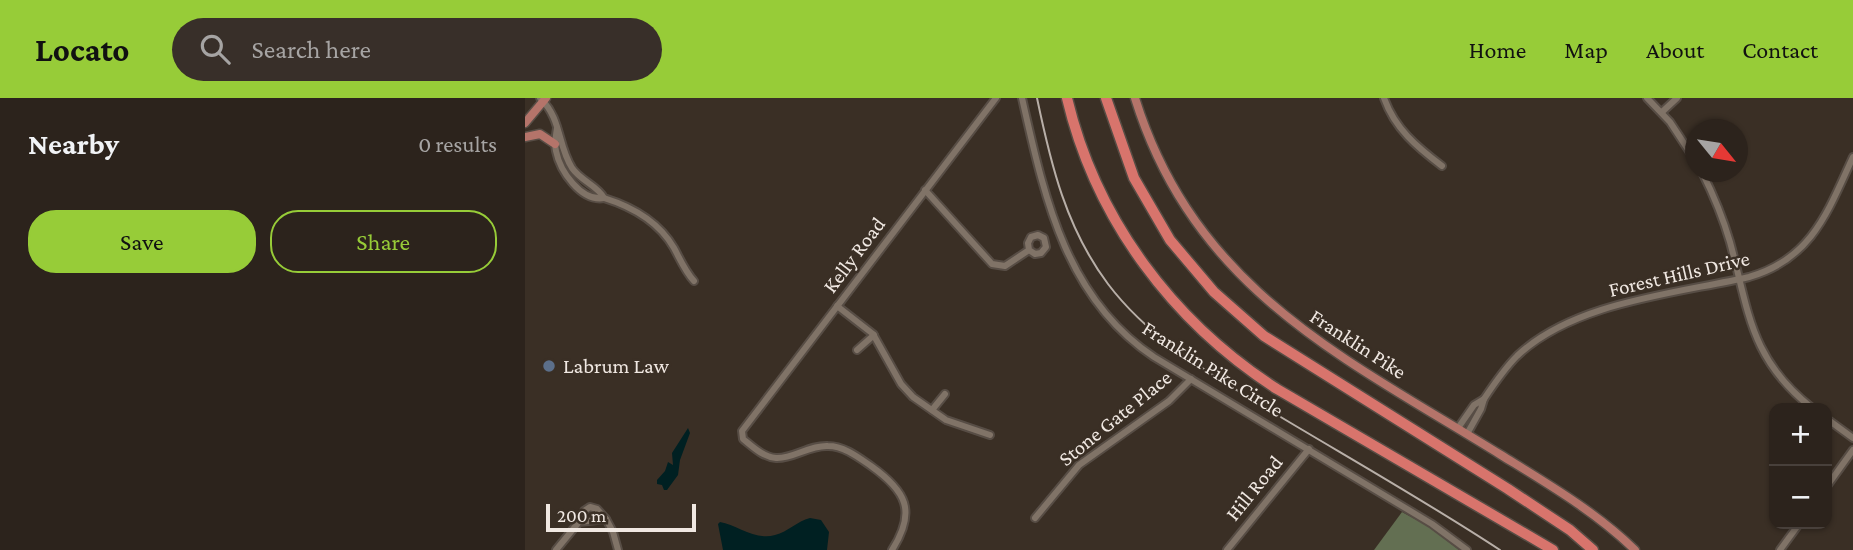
<!DOCTYPE html>
<meta charset="utf-8">
<style>
body{margin:0;font-family:"Crimson Pro",serif;background:#382f29;color:#f1f3f6}
.controls{position:absolute;right:21px;bottom:21px;display:grid;overflow:hidden;border-radius:14px;box-shadow:0 2px 5px #0004}
.controls button{width:63px;height:63px;display:grid;place-items:center;padding:0;border:0;border-bottom:2px solid #48403b;background:#2c231c;color:#f1f3f6;font:35px sans-serif}
.compass{position:absolute;left:1160px;top:21px;width:63px;height:63px;border-radius:50%;background:#2c231c;box-shadow:0 2px 5px #0004;rotate:120deg}
.scale{position:absolute;left:21px;bottom:18px;width:150px;box-sizing:border-box;padding-left:7px;border:4px solid #f0e8e2;border-top:0;font-size:19px;line-height:24px;white-space:nowrap;color:#f0e8e2;-webkit-text-stroke:5px #3a2f25;paint-order:stroke}
.list{margin:0;padding:0;list-style:none}
h2{display:flex;justify-content:space-between;align-items:center;height:91px;margin:0;padding:0 28px;font-size:30px}
h2 small{font-size:23px;font-weight:400;color:#a6a4a3}
.actions{display:flex;gap:14px;padding:21px 28px}
.actions a{flex:1;padding:16px 0;border:2px solid #97cc38;border-radius:28px;text-align:center;font-size:24px;color:#97cc38}
.actions .main{background:#97cc38;color:#111}
.icon{flex:none;width:38px;height:38px;fill:none;stroke:currentColor;stroke-width:2;stroke-linecap:round;stroke-linejoin:round}
.map{position:relative;flex:none;width:1328px;height:452px;overflow:hidden}
header{display:flex;align-items:center;gap:42px;box-sizing:border-box;height:98px;padding:0 35px;background:#97cc38;color:#111}
header strong{font-size:33px}
nav{display:flex;gap:38px;margin-inline-start:auto;font-size:24px}
.search{width:490px;height:63px;background:#382f29;display:flex;align-items:center;gap:18px;box-sizing:border-box;padding:0 24px;border-radius:38px;color:#a6a4a3;font-size:26px}
main{display:flex}
aside{flex:1;background:#2c231c}
.map>svg:first-child{display:block}
</style>
<header>
<strong>Locato</strong>
<div class="search"><svg class="icon" aria-label="search" viewBox="0 0 24 24"><circle cx="10" cy="10" r="6"/><path d="M15 15l6 6"/></svg>Search here</div>
<nav><a>Home</a><a>Map</a><a>About</a><a>Contact</a></nav>
</header>
<main>
<aside>
<h2>Nearby<small>0 results</small></h2>
<ul class="list">
</ul>
<div class="actions"><a class="main">Save</a><a>Share</a></div>
</aside>
<div class="map">
<svg width="1328" height="452" viewBox="0 0 1328 452">
<rect width="100%" height="100%" fill="#3a2f25"/>
<polygon fill="#636f52" points="877,414 903,428 934,452 849,452"/>
<g fill="#002022">
<polygon points="163,330 165,335 155,362 153,377 142,392 139,392 137,387 132,386 132,382 140,373 143,364 148,367 147,355"/>
<path d="M285 420 296 422 304 434 302 452H198L193 426 195 424C212 427 231 443 250 437 263 434 272 423 285 420Z"/>
</g>
<g fill="none" stroke-linecap="round" stroke-linejoin="round">
<g stroke="#574d45" stroke-width="10">
<g id="minor">
<path d="M15 0C37 21 32 46 47 70 56 83 73 88 79 100 108 109 134 124 149 150 155 161 160 173 169 183"/>
<path d="M497 0C519 97 540 200 629 259L907 426 942 452"/>
<path d="M859 0C870 31 892 49 917 68"/>
<polyline points="1122,0 1145,24 1170,62"/>
<polyline points="1137,14 1152,0"/>
<path d="M32 30C31 38 29 45 31 53 35 73 56 104 79 100"/>
<path d="M1177 74C1188 96 1198 120 1205 144 1224 214 1225 261 1287 310"/>
<polyline points="400,92 467,166 480,168 504,152 510,156 516,155 521,149 519,140 513,137 506,139 503,145 504,152"/>
<polyline points="312,208 348,236 376,286 388,299 421,322 465,337"/>
<polyline points="332,252 349,237"/>
<path d="M959 301C969 286 979 271 992 258 1049 204 1149 196 1224 179 1287 161 1303 113 1328 59"/>
<polyline points="407,312 420,296"/>
<polyline points="1302,321 1328,340"/>
<polyline points="933,330 949,307 959,301 956,311 942,336"/>
<polyline points="1302,388 1328,352"/>
<polyline points="510,420 554,367 644,303 666,281"/>
<polyline points="54,424 59,413 65,409 72,411 81,421"/>
<polyline points="31,452 54,424 81,421 88,434 93,452"/>
<path d="M367 452C392 413 381 393 346 368 333 359 319 348 303 348 284 347 268 361 251 360 238 359 228 349 218 341L217 333 471 0"/>
<polyline points="702,452 784,351"/>
<polyline points="1255,452 1274,426"/>
</g>
</g>
<g stroke="#574d45" stroke-width="11">
<g id="major">
<path d="M610 0C670 192 818 259 976 357 1023 386 1071 414 1110 452"/>
<polyline points="0,25 21,0"/>
<polyline points="0,39 15,36 30,46"/>
</g>
</g>
<g stroke="#574d45" stroke-width="13">
<g id="highway">
<path d="M542 0C571 122 648 224 752 291L1028 452"/>
<polyline points="581,0 609,80 645,142 689,194 739,238 983,391 1045,432 1068,452"/>
</g>
</g>
<use href="#minor" stroke="#807367" stroke-width="6"/>
<use href="#major" stroke="#b5746a" stroke-width="8"/>
<use href="#highway" stroke="#d8746c" stroke-width="10"/>
<path stroke="#b8afa8" stroke-width="2" d="M512 0C526 67 541 130 583 186 626 243 689 278 749 315 824 360 902 404 975 452"/>
</g>
<circle fill="#5c6f8a" stroke="#3a2f25" stroke-width="2.5" cx="24" cy="268" r="7"/>
<g text-anchor="middle" stroke-width="5" stroke-linejoin="round" paint-order="stroke">
<g font-size="21" fill="#f0e8e2" stroke="#3a2f25">
<text transform="translate(329 157) rotate(-53)" y="7">Kelly Road</text>
<text transform="translate(1154 176) rotate(-13)" y="7">Forest Hills Drive</text>
<text transform="translate(833 246) rotate(33)" y="7">Franklin Pike</text>
<text transform="translate(688 271) rotate(32)" y="7">Franklin Pike Circle</text>
<text transform="translate(590 320) rotate(-39)" y="7">Stone Gate Place</text>
<text transform="translate(729 390) rotate(-51)" y="7">Hill Road</text>
</g>
<g font-size="21" fill="#f0e8e2" stroke="#3a2f25" text-anchor="start">
<text x="38" y="275">Labrum Law</text>
</g>
</g>
</svg>
<div class="controls">
<button>+</button>
<button>−</button>
</div>
<svg class="compass" viewBox="-18 -18 36 36"><path d="M0-13l5 13h-10z" fill="#e53935"/><path d="M0 13l5-13h-10z" fill="#a6a4a3"/></svg>
<div class="scale">200 m</div>
</div>
</main>
